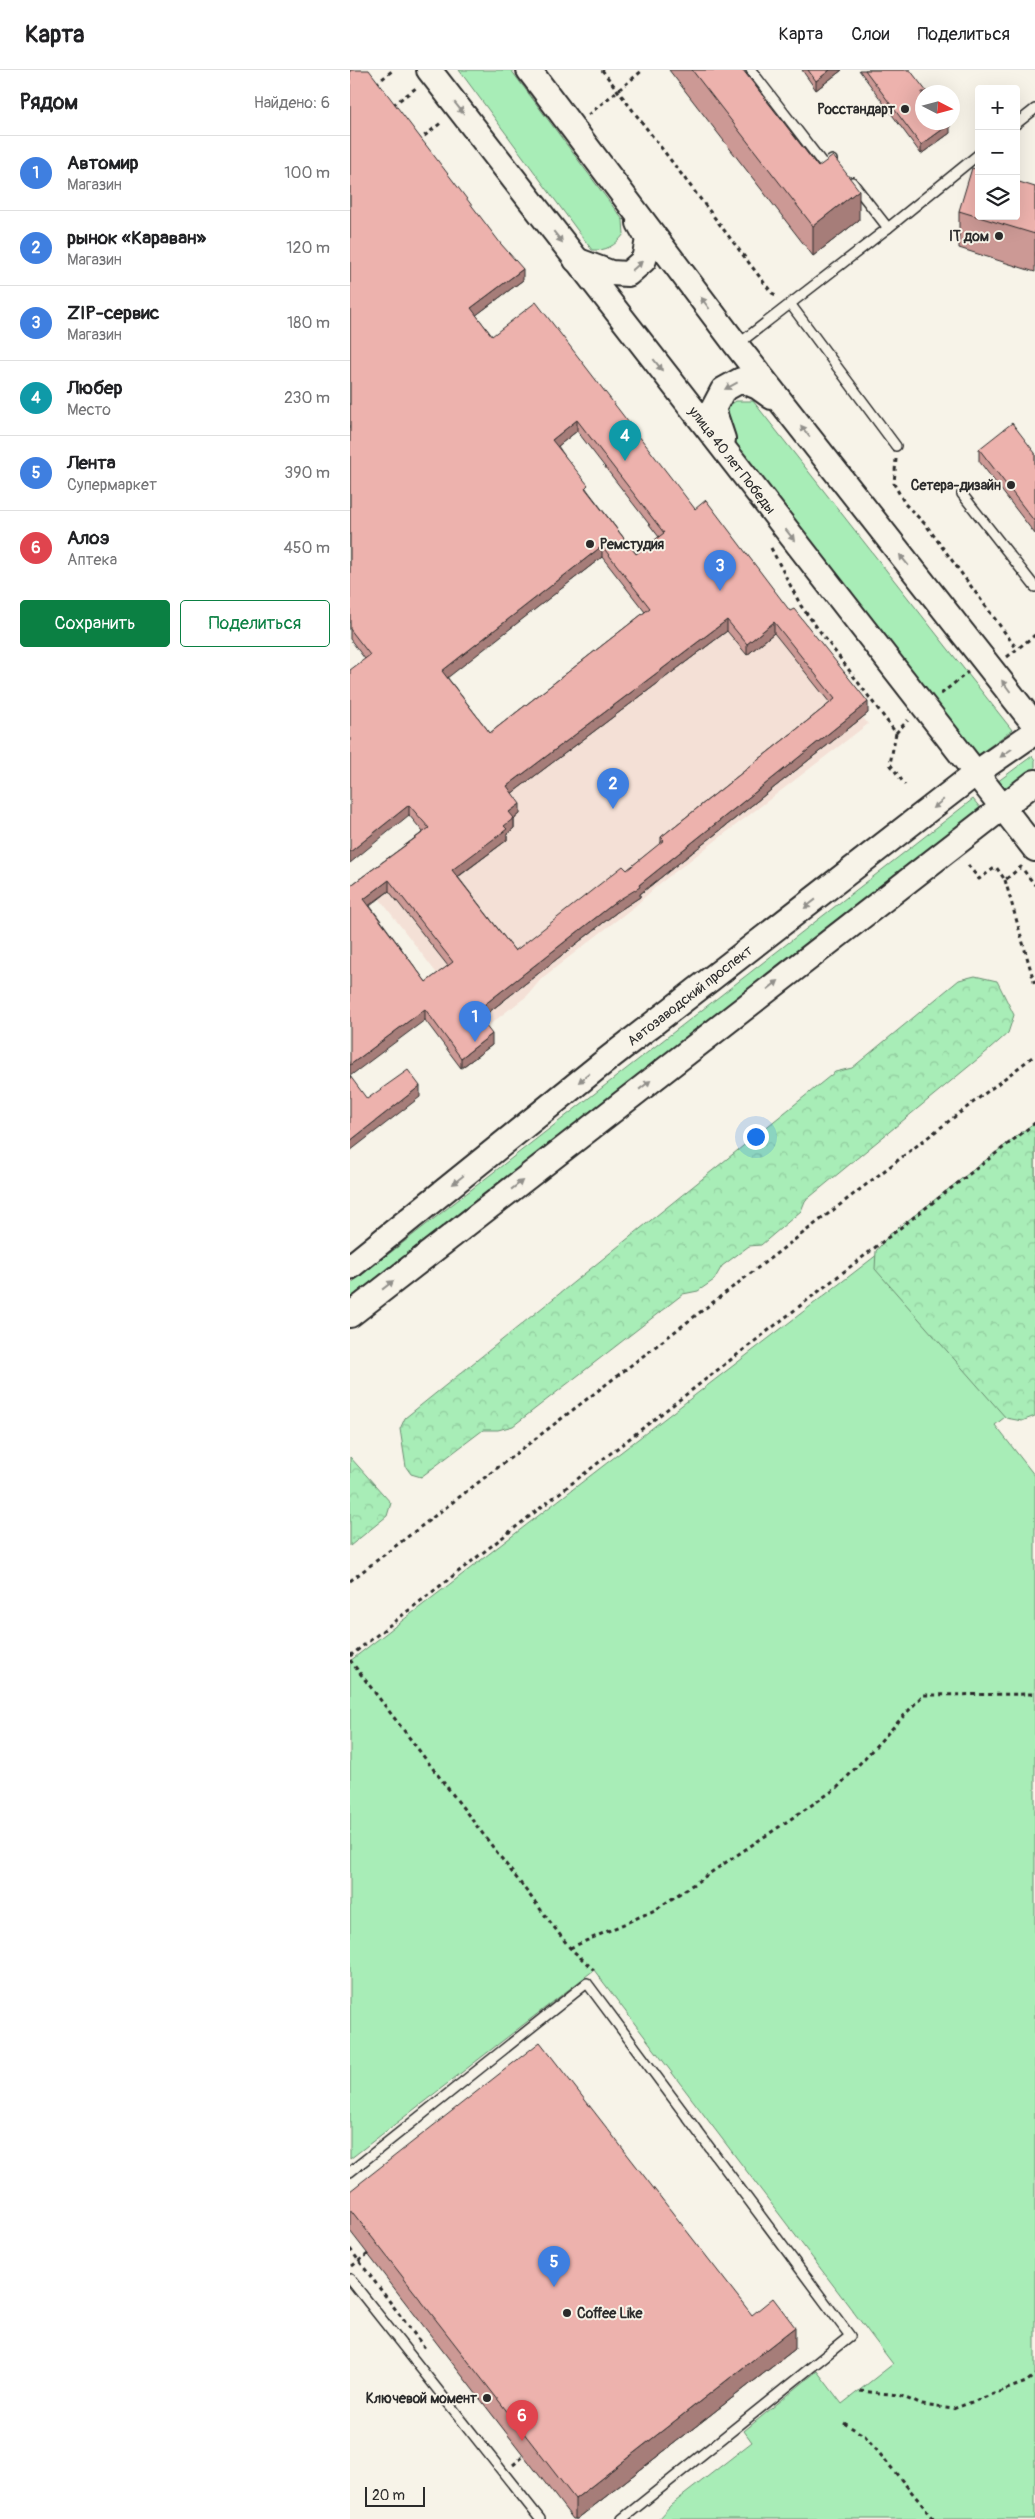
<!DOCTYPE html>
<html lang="ru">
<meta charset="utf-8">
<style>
body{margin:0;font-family:Pangolin,sans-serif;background:#f6f6f6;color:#202124}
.controls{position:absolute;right:15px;top:15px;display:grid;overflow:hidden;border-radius:5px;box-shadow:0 5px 20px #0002}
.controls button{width:45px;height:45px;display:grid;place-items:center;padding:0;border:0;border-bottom:1px solid #e0e0e0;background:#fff;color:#202124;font:25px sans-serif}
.compass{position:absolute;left:565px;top:15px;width:45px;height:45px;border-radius:50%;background:#fff;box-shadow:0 5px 20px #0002;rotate:96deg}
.scale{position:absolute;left:15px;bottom:12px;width:60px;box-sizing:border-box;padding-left:5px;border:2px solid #2b2b2b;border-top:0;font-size:14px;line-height:18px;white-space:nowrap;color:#2b2b2b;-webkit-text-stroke:4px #f7f3e8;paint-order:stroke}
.you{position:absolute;left:405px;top:1066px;width:18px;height:18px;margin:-12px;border:4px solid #fff;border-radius:50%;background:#1a73e8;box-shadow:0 0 0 8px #1a73e833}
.badge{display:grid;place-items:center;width:32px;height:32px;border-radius:50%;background:#0b8043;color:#fff;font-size:16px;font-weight:700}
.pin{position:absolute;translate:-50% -41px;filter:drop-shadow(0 1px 2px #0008)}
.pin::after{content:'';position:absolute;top:26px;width:18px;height:15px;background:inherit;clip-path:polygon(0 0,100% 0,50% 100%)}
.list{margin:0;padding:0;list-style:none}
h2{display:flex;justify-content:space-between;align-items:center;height:65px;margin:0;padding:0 20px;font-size:21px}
h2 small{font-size:16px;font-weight:400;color:#757577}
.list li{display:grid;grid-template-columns:32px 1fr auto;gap:15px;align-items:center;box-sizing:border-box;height:75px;padding:0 20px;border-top:1px solid #e0e0e0}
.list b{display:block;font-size:19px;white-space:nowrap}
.list p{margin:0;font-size:16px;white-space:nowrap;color:#757577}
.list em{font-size:16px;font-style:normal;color:#757577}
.actions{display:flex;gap:10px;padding:15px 20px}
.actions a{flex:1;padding:11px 0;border:1px solid #0b8043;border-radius:5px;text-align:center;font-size:18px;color:#0b8043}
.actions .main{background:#0b8043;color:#fff}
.icon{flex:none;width:28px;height:28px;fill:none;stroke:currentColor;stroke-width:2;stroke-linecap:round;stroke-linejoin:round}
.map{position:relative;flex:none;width:685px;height:2449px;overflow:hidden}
header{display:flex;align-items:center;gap:30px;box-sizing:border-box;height:70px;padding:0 25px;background:#fff;border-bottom:1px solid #e0e0e0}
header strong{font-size:24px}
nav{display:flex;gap:28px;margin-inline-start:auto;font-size:18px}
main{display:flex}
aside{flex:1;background:#fff}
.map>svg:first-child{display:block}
</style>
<header>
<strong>Карта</strong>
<nav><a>Карта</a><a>Слои</a><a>Поделиться</a></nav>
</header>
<main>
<aside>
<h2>Рядом<small>Найдено: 6</small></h2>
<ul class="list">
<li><span class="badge" style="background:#3f7fe0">1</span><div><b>Автомир</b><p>Магазин</p></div><em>100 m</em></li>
<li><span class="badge" style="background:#3f7fe0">2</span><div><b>рынок «Караван»</b><p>Магазин</p></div><em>120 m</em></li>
<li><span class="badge" style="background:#3f7fe0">3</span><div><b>ZIP-сервис</b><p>Магазин</p></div><em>180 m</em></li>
<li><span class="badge" style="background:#0f9aa8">4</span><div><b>Любер</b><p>Место</p></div><em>230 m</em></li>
<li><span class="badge" style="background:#3f7fe0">5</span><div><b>Лента</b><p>Супермаркет</p></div><em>390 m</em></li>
<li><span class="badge" style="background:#e0444e">6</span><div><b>Алоэ</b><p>Аптека</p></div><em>450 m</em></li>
</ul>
<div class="actions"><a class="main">Сохранить</a><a>Поделиться</a></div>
</aside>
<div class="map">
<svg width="685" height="2449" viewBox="0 0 685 2449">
<defs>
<pattern id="forest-crowns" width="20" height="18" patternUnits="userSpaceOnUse" patternTransform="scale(1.25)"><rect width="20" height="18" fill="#a8edb7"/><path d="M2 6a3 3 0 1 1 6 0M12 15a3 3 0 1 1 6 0" fill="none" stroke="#91cb9e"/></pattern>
</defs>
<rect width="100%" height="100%" fill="#f7f3e8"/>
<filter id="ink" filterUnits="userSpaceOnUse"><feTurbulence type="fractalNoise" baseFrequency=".02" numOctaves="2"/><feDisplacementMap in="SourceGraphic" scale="10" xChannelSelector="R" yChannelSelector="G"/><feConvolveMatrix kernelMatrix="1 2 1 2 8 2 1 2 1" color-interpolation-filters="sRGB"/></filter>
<g filter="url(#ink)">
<polygon fill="#f4e0d6" points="445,557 518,654 309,814 285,836 192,908 177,926 131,961 29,828 124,759 113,744 354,560"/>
<g fill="#a8edb7" stroke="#6a8c71">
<path d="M109 0H161L273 150 274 164C265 176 256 181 242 180Z"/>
<polygon points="386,331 403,331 662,660 624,688 379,370 374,339"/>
<polygon points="682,686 685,690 685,698 650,724 643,715"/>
<polygon points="623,729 631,739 0,1228 0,1214"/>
<polygon points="685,1063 685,1323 645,1355 685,1406 685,2449 308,2449 321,2435 402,2372 394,2361 467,2301 492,2334 543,2294 244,1900 0,2089 0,1591"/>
</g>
<g fill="url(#forest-crowns)" stroke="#6a8c71">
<polygon points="625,906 647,911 664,945 658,963 640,979 455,1131 451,1141 411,1175 399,1176 372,1196 364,1210 348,1221 333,1224 163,1356 148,1360 133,1360 71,1407 61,1404 56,1397 50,1359 55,1348 485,1002 502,998 609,910"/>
<polygon points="685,1052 685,1346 672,1351 656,1348 525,1199 526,1181 539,1165"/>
<polygon points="0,1387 41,1433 37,1446 0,1476"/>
</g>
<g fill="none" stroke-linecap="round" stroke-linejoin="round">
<g stroke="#2b2b2b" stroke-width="12">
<g id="lane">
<polyline points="401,0 474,95 482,90"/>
<polyline points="666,54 685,39"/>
<polyline points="538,158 629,84"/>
<polyline points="441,235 546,376"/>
<polyline points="387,275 538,158 502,112"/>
<polyline points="612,424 685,517"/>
<polyline points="0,2102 237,1913 500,2266 272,2449"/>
<polyline points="0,2209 190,2449"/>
</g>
</g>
<g stroke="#2b2b2b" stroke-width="28">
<g id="secondary">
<path id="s1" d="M79 0 685 779"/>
<polyline points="179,0 387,276 685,655"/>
<polyline points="226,190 261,203 278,204 294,190 298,169 289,153"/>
<polyline points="373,369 363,339 373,320 391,310 408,317 422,327"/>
<path id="s2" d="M0 1197 259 988 626 703 685 662"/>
<polyline points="0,1245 685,712"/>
</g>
</g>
<g stroke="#2b2b2b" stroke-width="3" stroke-dasharray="4 4" stroke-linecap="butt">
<polyline points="252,0 422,223 428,226"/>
<polyline points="26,14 43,0"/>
<polyline points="43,35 66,18"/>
<polyline points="238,45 293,0"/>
<polyline points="68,71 92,52"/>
<polyline points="546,389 544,414 555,434 576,455 667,579"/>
<polyline points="421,478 451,536 546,663 540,694 555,715"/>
<polyline points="657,587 685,565"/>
<polyline points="591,624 618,602"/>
<polyline points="546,663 558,650"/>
<polyline points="618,795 629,809 646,797 655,810 671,797 685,815"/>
<polyline points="655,810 685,915"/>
<polyline points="0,1511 685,985"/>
<polyline points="0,1586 685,1053"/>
<polyline points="0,1590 220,1878 244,1900"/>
<polyline points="220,1878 305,1840 487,1718 573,1625 685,1624"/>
<polyline points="0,2179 77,2281"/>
<polyline points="2,2196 18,2184"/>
<polyline points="510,2321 549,2325 572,2335 603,2339 676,2312 685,2305"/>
<polyline points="494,2353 515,2366 584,2449"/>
<polyline points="163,2395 174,2386"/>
</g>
<use href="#lane" stroke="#f7f3e8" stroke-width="9"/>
<use href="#secondary" stroke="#f7f3e8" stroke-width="24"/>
</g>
<g fill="#cc9995" stroke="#2b2b2b" fill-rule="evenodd">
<path d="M0 0 173 210 126 245 142 266 345 439 518 643 290 824V827L267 842 130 949 142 975 111 998 75 950 0 816 73 762 59 745 15 589 0 569ZM227 361 309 467 286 484 238 421 208 376ZM252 487 295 542 140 663 97 607ZM377 561 397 585 424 563 480 633 311 767V773L277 800 165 881 108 807 157 770V764L164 758V749L170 744 162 723ZM39 821 98 896 76 912 20 836Z"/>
<polygon points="319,0 393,0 509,150 463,186"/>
<polygon points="452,0 492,0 466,20"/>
<polygon points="509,0 560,0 600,63 571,84"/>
<polygon points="685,117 685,202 609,178 609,141"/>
<polygon points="629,379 685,383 685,464 629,391"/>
<polygon points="0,2121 402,2245 445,2279 227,2449 223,2449 0,2161"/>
</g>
<g fill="#a67d79" stroke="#2b2b2b">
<polygon points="480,0 492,0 466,20 466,11"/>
<polygon points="600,54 600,63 571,84 571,75"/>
<polygon points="509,120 509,150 463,186 463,156"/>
<polygon points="173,199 173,210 121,249 121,238"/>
<polygon points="227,350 227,361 202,381 202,370"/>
<polygon points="252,476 252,487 92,612 92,601"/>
<polygon points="377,550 377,561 157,727 157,716"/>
<polygon points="424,552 424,563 397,585 397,574"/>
<polygon points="518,632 518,643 290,824 290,827 267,842 125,953 125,942 267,831 289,815"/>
<polygon points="170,734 170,744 164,749 164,758 157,764 157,770 102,811 102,800 154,756 159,742"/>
<polygon points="59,735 59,745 0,793 0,782"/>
<polygon points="39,810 39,821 14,839 14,829"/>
<polygon points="75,939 75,950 0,1006 0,995"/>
<polygon points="142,964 142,975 111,998 111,988"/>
<polygon points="70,1016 70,1027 0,1081 0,1071"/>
<polygon points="445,2257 445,2279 227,2449 225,2449 225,2429"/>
</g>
<g fill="#edb2ad" stroke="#2b2b2b" fill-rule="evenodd">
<path d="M0 0H19L151 174 173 199 121 238 142 266 186 232 345 439 356 430 440 541 444 539 518 632 289 815 290 817 267 831 125 942 142 964 111 988 75 939 0 995V816L79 758 59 735 0 782V600L20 585 0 559ZM227 350 314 463 286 484 235 418 238 415 202 370ZM252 476 300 538 140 663 92 601ZM377 550 397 574 424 552 485 629 311 767 314 770 277 800 273 796 165 881 102 800 157 759 154 756 164 748 159 742 170 734 157 716ZM39 810 103 892 76 912 14 829Z"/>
<polygon points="342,0 393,0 468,97 483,86 509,120 463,156"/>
<polygon points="458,0 480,0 466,11"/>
<polygon points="515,0 560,0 577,22 572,22 572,52 599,52 600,54 571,75"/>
<polygon points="622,98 629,100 629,146 666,146 666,111 685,117 685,164 609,141"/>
<polygon points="662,353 685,383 685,452 629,379"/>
<polygon points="58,1000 70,1016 0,1071 0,1006 17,1029"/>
<polygon points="190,1972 402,2245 423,2228 445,2257 225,2429 0,2139 0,2121"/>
</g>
<defs><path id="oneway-solid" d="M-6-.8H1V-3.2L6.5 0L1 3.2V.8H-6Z" transform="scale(1.25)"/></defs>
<g fill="#918f8a">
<use href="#oneway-solid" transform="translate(109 38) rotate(52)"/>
<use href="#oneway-solid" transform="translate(208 167) rotate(52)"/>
<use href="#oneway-solid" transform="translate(287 196) rotate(-42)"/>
<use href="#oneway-solid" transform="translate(355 233) rotate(-127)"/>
<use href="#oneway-solid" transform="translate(308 295) rotate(52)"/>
<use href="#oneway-solid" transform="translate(381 316) rotate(152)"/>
<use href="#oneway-solid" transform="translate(455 361) rotate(-128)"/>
<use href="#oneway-solid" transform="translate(440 465) rotate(52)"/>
<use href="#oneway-solid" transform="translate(554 490) rotate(-129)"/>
<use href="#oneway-solid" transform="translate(656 616) rotate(-127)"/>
<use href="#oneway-solid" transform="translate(656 683) rotate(145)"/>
<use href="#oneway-solid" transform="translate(588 734) rotate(141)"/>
<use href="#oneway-solid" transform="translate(460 834) rotate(142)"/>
<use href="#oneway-solid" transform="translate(423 915) rotate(-38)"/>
<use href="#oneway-solid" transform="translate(234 1008) rotate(141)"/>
<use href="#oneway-solid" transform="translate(295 1015) rotate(-38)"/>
<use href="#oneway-solid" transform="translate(108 1110) rotate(141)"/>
<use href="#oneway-solid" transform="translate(167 1115) rotate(-38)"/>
<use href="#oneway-solid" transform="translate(38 1215) rotate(-38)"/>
</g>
</g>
<g fill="#2b2b2b" stroke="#f7f3e8" stroke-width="2">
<circle cx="555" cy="39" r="5"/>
<circle cx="649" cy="166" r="5"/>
<circle cx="661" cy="415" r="5"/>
<circle cx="240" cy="474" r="5"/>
<circle cx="217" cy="2243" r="5"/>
<circle cx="137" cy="2328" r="5"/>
</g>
<g text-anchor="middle" stroke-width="4" stroke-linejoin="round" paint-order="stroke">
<g font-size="14" font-weight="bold" fill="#2b2b2b" stroke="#f7f3e8" text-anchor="end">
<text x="545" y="44">Росстандарт</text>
<text x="639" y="171">IT дом</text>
<text x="651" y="420">Сетера-дизайн</text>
<text x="250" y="479" text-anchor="start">Ремстудия</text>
<text x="227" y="2248" text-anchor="start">Coffee Like</text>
<text x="127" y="2333">Ключевой момент</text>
</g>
<g font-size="14" fill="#2b2b2b" stroke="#f7f3e8">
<text dy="5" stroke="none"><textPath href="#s1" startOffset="494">улица 40 лет Победы</textPath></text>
<text dy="5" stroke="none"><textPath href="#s2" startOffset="435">Автозаводский проспект</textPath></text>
</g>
</g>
</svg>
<div class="controls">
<button>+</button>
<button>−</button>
<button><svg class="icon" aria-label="layers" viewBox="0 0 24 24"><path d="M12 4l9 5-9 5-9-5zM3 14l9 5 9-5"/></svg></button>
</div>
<svg class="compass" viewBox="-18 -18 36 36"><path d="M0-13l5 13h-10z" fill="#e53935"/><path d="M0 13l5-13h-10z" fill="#757577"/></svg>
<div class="scale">20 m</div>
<div class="you"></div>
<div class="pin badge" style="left:125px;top:972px;background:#3f7fe0">1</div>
<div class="pin badge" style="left:263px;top:739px;background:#3f7fe0">2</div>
<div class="pin badge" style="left:370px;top:521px;background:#3f7fe0">3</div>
<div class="pin badge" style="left:275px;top:391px;background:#0f9aa8">4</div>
<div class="pin badge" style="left:204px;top:2217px;background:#3f7fe0">5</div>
<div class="pin badge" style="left:172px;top:2371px;background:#e0444e">6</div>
</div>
</main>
